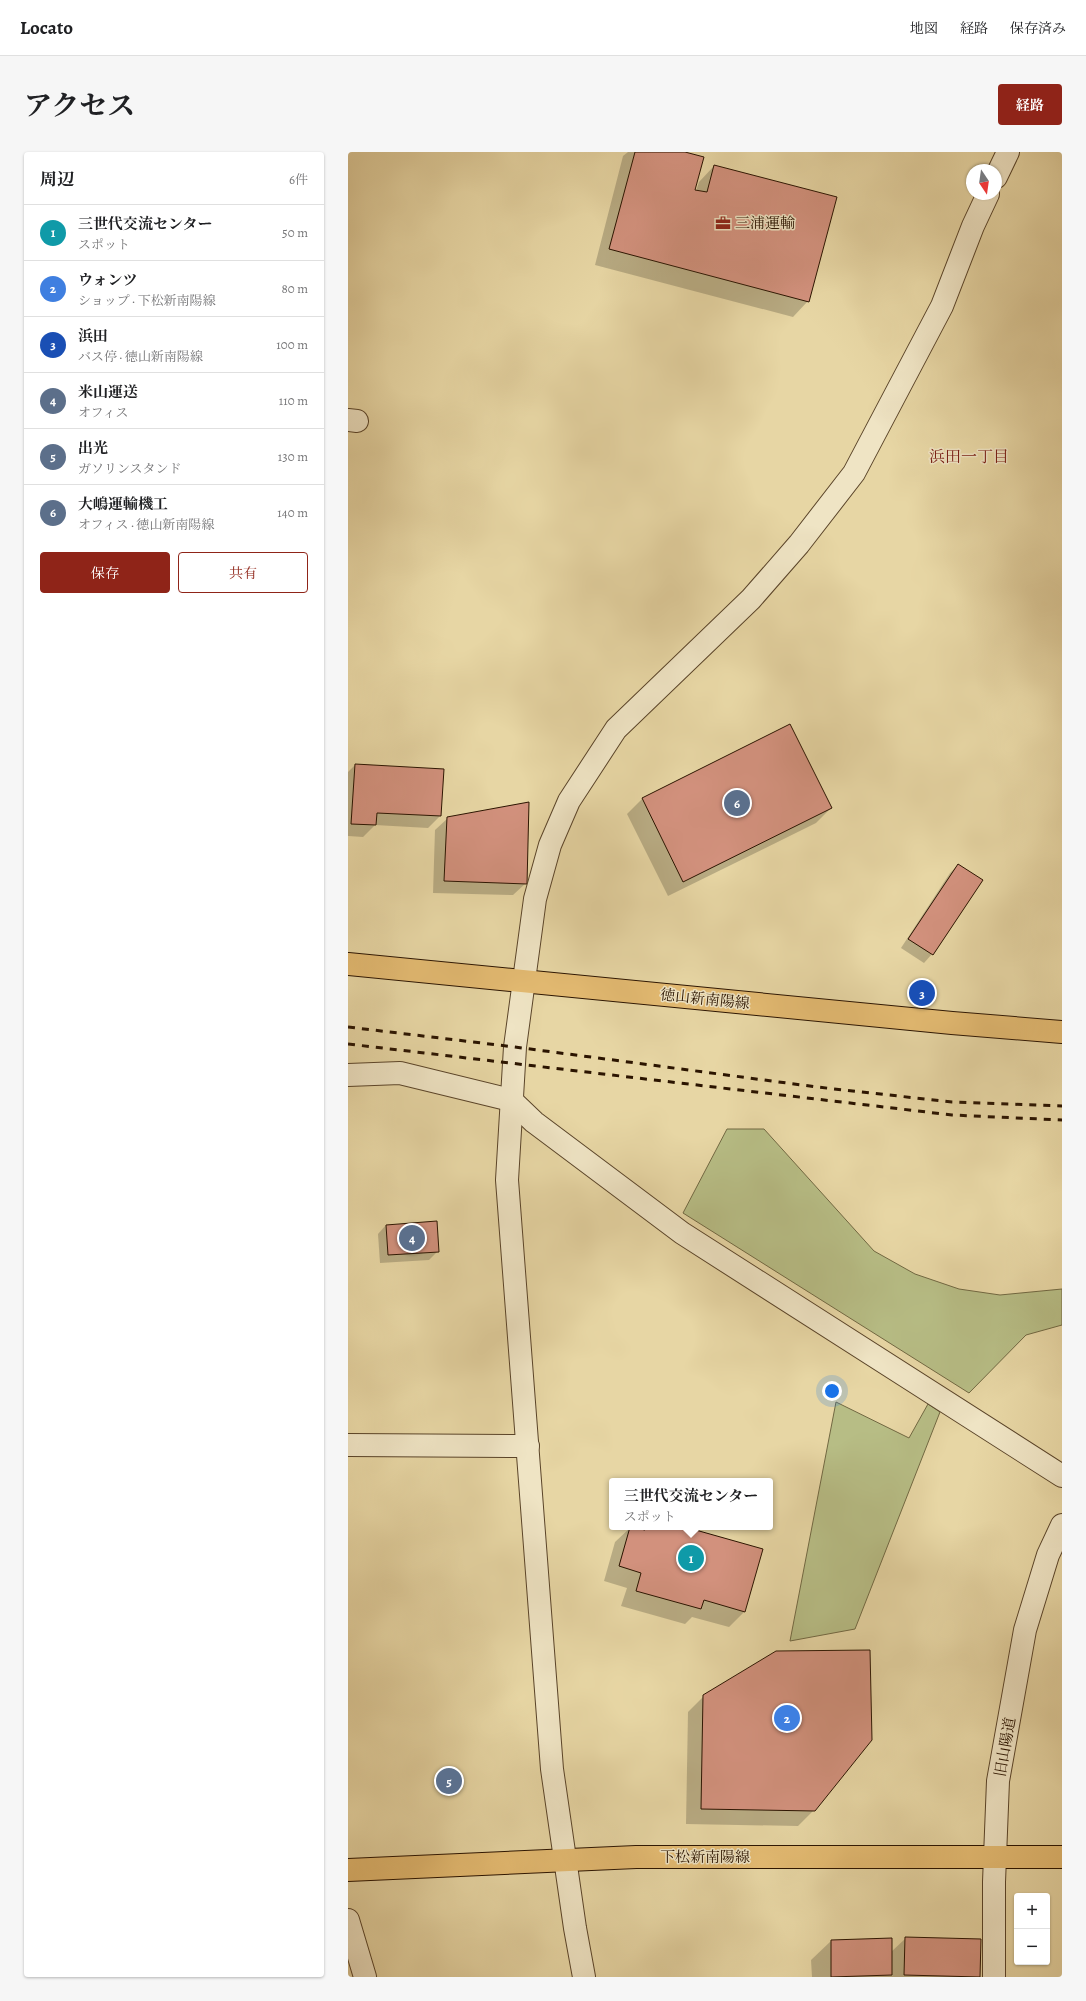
<!DOCTYPE html>
<html lang="ja">
<meta charset="utf-8">
<style>
body{margin:0;font-family:Alegreya,"Noto Serif JP",serif;background:#f6f6f6;color:#202124}
.controls{position:absolute;right:12px;bottom:12px;display:grid;overflow:hidden;border-radius:4px;box-shadow:0 1px 3px #0004}
.controls button{width:36px;height:36px;display:grid;place-items:center;padding:0;border:0;border-bottom:1px solid #e0e0e0;background:#fff;color:#202124;font:20px sans-serif}
.compass{position:absolute;left:618px;top:12px;width:36px;height:36px;border-radius:50%;background:#fff;box-shadow:0 1px 3px #0004;rotate:167deg}
.you{position:absolute;left:484px;top:1239px;width:14px;height:14px;margin:-10px;border:3px solid #fff;border-radius:50%;background:#1a73e8;box-shadow:0 0 0 6px #1a73e833}
.badge{display:grid;place-items:center;width:26px;height:26px;border-radius:50%;background:#8f2418;color:#fff;font-size:13px;font-weight:700}
.pin{position:absolute;translate:-50% -50%;border:2px solid #fff;box-shadow:0 1px 4px #0006}
.popup{position:absolute;left:261px;top:1326px;width:164px;height:52px;box-sizing:border-box;display:grid;place-content:center;border-radius:4px;background:#fff;filter:drop-shadow(0 1px 3px #0005);font-size:13px;white-space:nowrap;color:#757577}
.popup b{font-size:15px;color:#202124}
.popup::after{content:'';position:absolute;left:50%;top:100%;margin-left:-8px;border:8px solid transparent;border-top-color:#fff}
.list{margin:0;padding:0;list-style:none}
h2{display:flex;justify-content:space-between;align-items:center;height:52px;margin:0;padding:0 16px;font-size:17px}
h2 small{font-size:13px;font-weight:400;color:#757577}
.list li{display:grid;grid-template-columns:26px 1fr auto;gap:12px;align-items:center;box-sizing:border-box;height:56px;padding:0 16px;border-top:1px solid #e0e0e0}
.list b{display:block;font-size:15px;white-space:nowrap}
.list p{margin:0;font-size:13px;white-space:nowrap;color:#757577}
.list em{font-size:13px;font-style:normal;color:#757577}
.actions{display:flex;gap:8px;padding:12px 16px}
.actions a{flex:1;padding:9px 0;border:1px solid #8f2418;border-radius:4px;text-align:center;font-size:14px;color:#8f2418}
.actions .main{background:#8f2418;color:#fff}
.map{position:relative;flex:none;width:714px;height:1825px;overflow:hidden;border-radius:4px}
header{display:flex;align-items:center;gap:24px;box-sizing:border-box;height:56px;padding:0 20px;background:#fff;border-bottom:1px solid #e0e0e0}
header strong{font-size:19px}
nav{display:flex;gap:22px;margin-inline-start:auto;font-size:14px}
.intro{display:flex;align-items:center;justify-content:space-between;box-sizing:border-box;height:96px;padding:0 24px}
h1{margin:0;font-size:28px}
.button{padding:10px 18px;border-radius:4px;background:#8f2418;color:#fff;font-size:14px;font-weight:700}
main{display:flex;gap:24px;padding:0 24px}
aside{flex:1;background:#fff;border-radius:4px;box-shadow:0 1px 3px #0004}
.map>svg:first-child{display:block}
</style>
<header>
<strong>Locato</strong>
<nav><a>地図</a><a>経路</a><a>保存済み</a></nav>
</header>
<div class="intro"><h1>アクセス</h1><a class="button">経路</a></div>
<main>
<aside>
<h2>周辺<small>6件</small></h2>
<ul class="list">
<li><span class="badge" style="background:#0f9aa8">1</span><div><b>三世代交流センター</b><p>スポット</p></div><em>50 m</em></li>
<li><span class="badge" style="background:#3f7fe0">2</span><div><b>ウォンツ</b><p>ショップ · 下松新南陽線</p></div><em>80 m</em></li>
<li><span class="badge" style="background:#1a4fb4">3</span><div><b>浜田</b><p>バス停 · 徳山新南陽線</p></div><em>100 m</em></li>
<li><span class="badge" style="background:#5c6f8a">4</span><div><b>米山運送</b><p>オフィス</p></div><em>110 m</em></li>
<li><span class="badge" style="background:#5c6f8a">5</span><div><b>出光</b><p>ガソリンスタンド</p></div><em>130 m</em></li>
<li><span class="badge" style="background:#5c6f8a">6</span><div><b>大嶋運輸機工</b><p>オフィス · 徳山新南陽線</p></div><em>140 m</em></li>
</ul>
<div class="actions"><a class="main">保存</a><a>共有</a></div>
</aside>
<div class="map">
<svg width="714" height="1825" viewBox="0 0 714 1825">
<rect width="100%" height="100%" fill="#e7d6a4"/>
<filter id="stains"><feTurbulence type="fractalNoise" baseFrequency=".005" numOctaves="4"/><feColorMatrix values="0 0 0 0 .2 0 0 0 0 .09 0 0 0 0 .02 0 0 0 .5 -.17"/></filter>
<radialGradient id="worn" r=".72"><stop offset=".6" stop-color="#630" stop-opacity="0"/><stop offset="1" stop-color="#630" stop-opacity=".3"/></radialGradient>
<g fill="#b7bd85" stroke="#716842">
<polygon points="379,977 416,977 526,1099 567,1122 611,1137 652,1143 714,1137 714,1173 678,1183 621,1241 335,1061"/>
<polygon points="488,1250 561,1286 580,1252 592,1260 507,1477 442,1489"/>
</g>
<g fill="#0003">
<polygon points="280,0 333,0 346,38 348,39 351,30 366,14 460,149 445,165 247,113 275,4"/>
<polygon points="442,573 483,656 468,671 320,744 279,662 294,647"/>
<polygon points="7,613 94,618 92,664 80,676 27,673 15,685 0,684 0,620"/>
<polygon points="100,666 178,731 165,743 85,741 87,678"/>
<polygon points="610,713 584,802 576,811 553,796 602,721"/>
<polygon points="38,1073 90,1099 81,1108 32,1111 30,1082"/>
<polygon points="283,1375 290,1377 292,1375 333,1375 396,1460 381,1475 344,1465 337,1472 273,1454 279,1436 256,1429 267,1390"/>
<polygon points="356,1544 466,1658 450,1674 338,1672 340,1560"/>
<polygon points="558,1786 632,1788 631,1825 464,1825 463,1808 483,1789 543,1800"/>
</g>
<g fill="#d2917d" stroke="#2b1400">
<polygon points="287,0 337,0 356,5 347,38 359,40 366,13 489,45 461,150 261,97"/>
<polygon points="442,572 484,656 335,730 294,646"/>
<polygon points="7,612 96,617 93,664 29,661 28,673 3,672"/>
<polygon points="181,650 179,732 96,729 99,665"/>
<polygon points="610,712 635,728 585,803 560,787"/>
<polygon points="89,1069 91,1100 40,1103 38,1073"/>
<polygon points="282,1375 297,1378 298,1375 337,1375 415,1397 397,1460 356,1448 353,1457 288,1439 293,1421 271,1414"/>
<polygon points="522,1498 524,1588 467,1659 353,1657 355,1543 428,1499"/>
<polygon points="557,1785 633,1787 632,1825 556,1823"/>
<polygon points="544,1786 544,1823 483,1825 483,1788"/>
</g>
<g fill="none" stroke-linecap="round" stroke-linejoin="round">
<g stroke="#5a4429" stroke-width="24">
<g id="minor">
<polyline points="648,25 660,0"/>
<polyline points="0,268 9,269"/>
<polyline points="0,923 52,921 163,948 186,970 334,1081 714,1324"/>
<polyline points="0,1293 180,1294"/>
<polyline points="0,1768 17,1825"/>
<polyline points="236,1825 227,1776 204,1617 159,1028 167,895 187,747 202,693 221,649 268,577 403,447 451,392 506,321 594,154 625,74 640,42"/>
<polyline points="646,1825 646,1730 650,1629 677,1478 700,1403 714,1373"/>
</g>
</g>
<g stroke="#2b1400" stroke-width="24">
<g id="major">
<polyline points="0,812 604,871 714,880"/>
<polyline points="0,1718 288,1705 714,1705"/>
</g>
</g>
<use href="#minor" stroke="#efe4c4" stroke-width="22"/>
<use href="#major" stroke="#e4bb72" stroke-width="22"/>
<g stroke="#2b1400" stroke-width="3" stroke-dasharray="7 7" stroke-linecap="butt">
<polyline points="0,875 167,895 469,935 604,950 714,954"/>
<polyline points="0,892 604,963 714,968"/>
</g>
</g>
<defs>
<g id="office-bare" transform="scale(1.2)"><path d="M-6-3h4V-5.5h4V-3h4V5H-6ZM-1-4.5V-3h2v-1.5ZM-6 0V1H6V0Z" fill="#8f2418" stroke="#efe4c4" stroke-width="2.5" paint-order="stroke"/></g>
</defs>
<g fill-rule="evenodd">
<use href="#office-bare" x="375" y="71"/>
</g>
<g text-anchor="middle" stroke-width="3" stroke-linejoin="round" paint-order="stroke">
<g font-size="15" fill="#2b1400" stroke="#efe4c4" text-anchor="start">
<text x="387" y="76">三浦運輸</text>
</g>
<g font-size="15" fill="#2b1400" stroke="#efe4c4">
<text transform="translate(357 847) rotate(6)" y="5">徳山新南陽線</text>
<text transform="translate(657 1595) rotate(-80)" y="5">旧山陽道</text>
<text x="357" y="1710">下松新南陽線</text>
</g>
<g font-size="16" fill="#7a1f14" stroke="#efe4c4">
<text x="621" y="310">浜田一丁目</text>
</g>
</g>
<rect width="100%" height="100%" filter="url(#stains)"/>
<rect width="100%" height="100%" fill="url(#worn)"/>
</svg>
<div class="controls">
<button>+</button>
<button>−</button>
</div>
<svg class="compass" viewBox="-18 -18 36 36"><path d="M0-13l5 13h-10z" fill="#e53935"/><path d="M0 13l5-13h-10z" fill="#757577"/></svg>
<div class="you"></div>
<div class="pin badge" style="left:343px;top:1406px;background:#0f9aa8">1</div>
<div class="popup"><b>三世代交流センター</b>スポット</div>
<div class="pin badge" style="left:439px;top:1566px;background:#3f7fe0">2</div>
<div class="pin badge" style="left:574px;top:841px;background:#1a4fb4">3</div>
<div class="pin badge" style="left:64px;top:1086px;background:#5c6f8a">4</div>
<div class="pin badge" style="left:101px;top:1629px;background:#5c6f8a">5</div>
<div class="pin badge" style="left:389px;top:651px;background:#5c6f8a">6</div>
</div>
</main>
